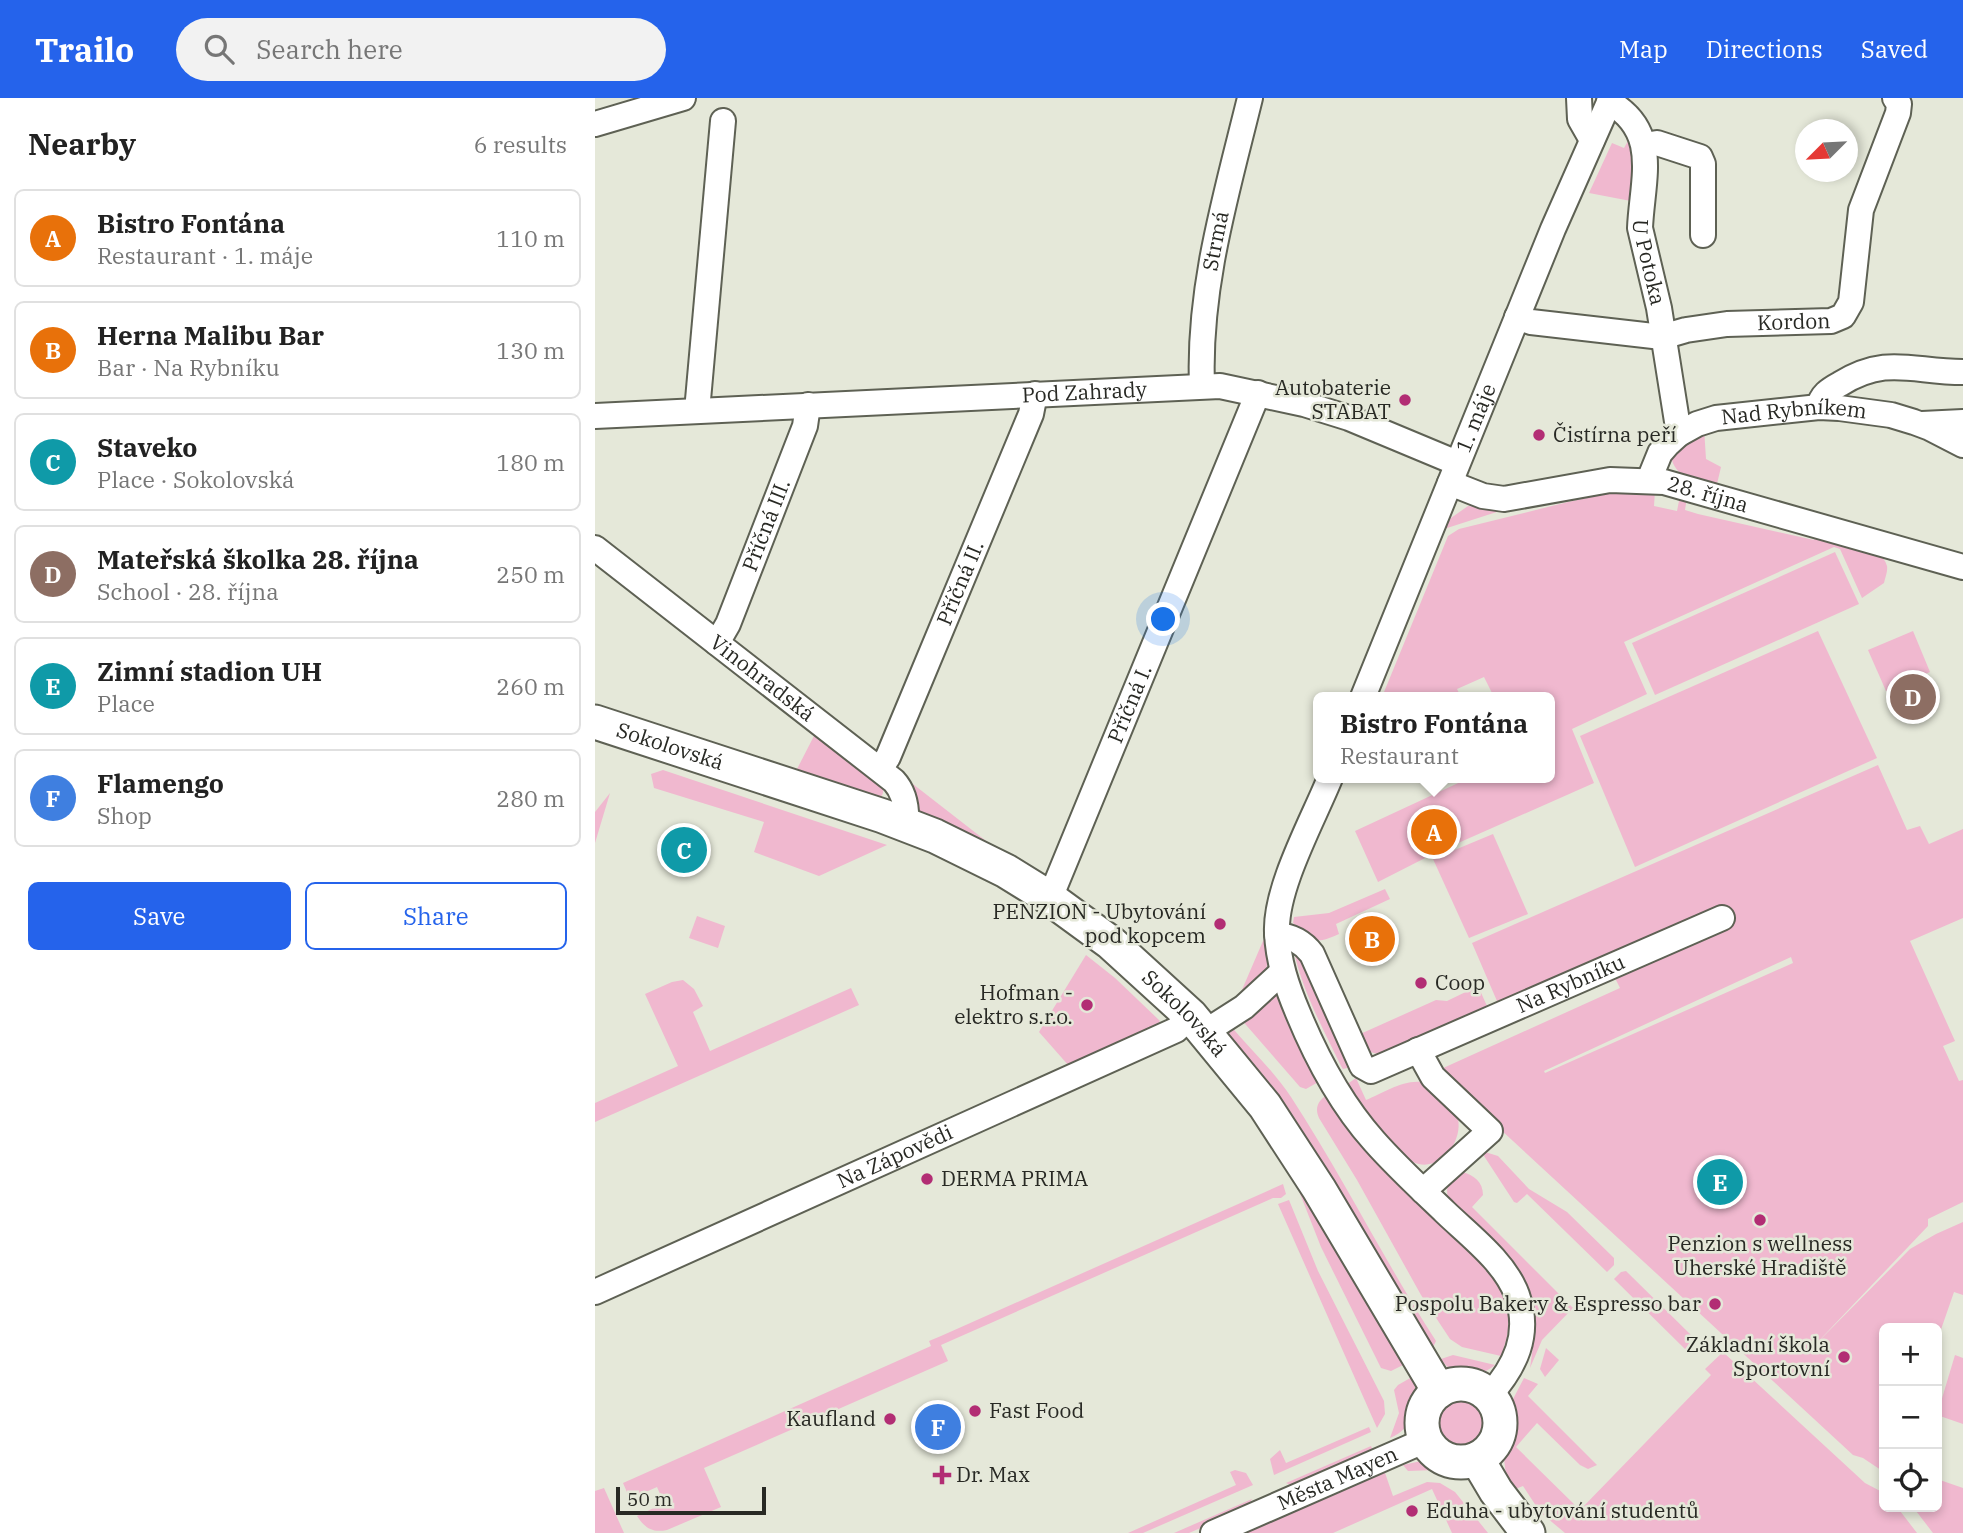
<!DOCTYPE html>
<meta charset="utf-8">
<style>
body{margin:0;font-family:"IBM Plex Serif",serif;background:#f2f2f2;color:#222}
.controls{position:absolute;right:21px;bottom:21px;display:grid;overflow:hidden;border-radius:10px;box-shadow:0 4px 10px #0003}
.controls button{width:63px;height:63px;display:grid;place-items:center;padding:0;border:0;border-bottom:2px solid #e0e0e0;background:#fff;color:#222;font:35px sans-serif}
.compass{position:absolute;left:1200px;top:21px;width:63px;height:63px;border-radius:50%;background:#fff;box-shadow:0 4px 10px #0003;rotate:246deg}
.scale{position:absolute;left:21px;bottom:18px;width:150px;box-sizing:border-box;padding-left:7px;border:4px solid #282924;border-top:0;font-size:19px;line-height:24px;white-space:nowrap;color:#282924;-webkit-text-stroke:5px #e5e8d9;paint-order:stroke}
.you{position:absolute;left:569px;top:522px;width:24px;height:24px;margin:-18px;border:5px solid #fff;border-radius:50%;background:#1a73e8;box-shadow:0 0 0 10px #1a73e833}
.badge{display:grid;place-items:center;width:46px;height:46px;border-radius:50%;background:#2563eb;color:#fff;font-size:23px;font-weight:700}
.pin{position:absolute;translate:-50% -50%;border:4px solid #fff;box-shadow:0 2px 7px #0006}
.popup{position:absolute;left:718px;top:594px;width:242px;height:91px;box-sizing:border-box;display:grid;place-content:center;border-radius:10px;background:#fff;filter:drop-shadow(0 2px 5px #0005);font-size:23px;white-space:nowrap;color:#767676}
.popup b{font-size:26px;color:#222}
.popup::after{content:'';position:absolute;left:50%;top:100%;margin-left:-14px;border:14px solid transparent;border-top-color:#fff}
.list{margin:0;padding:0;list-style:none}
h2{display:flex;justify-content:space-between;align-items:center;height:91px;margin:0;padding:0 28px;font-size:30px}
h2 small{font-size:23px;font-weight:400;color:#767676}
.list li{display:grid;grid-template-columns:46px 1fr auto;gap:21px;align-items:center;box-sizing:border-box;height:98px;margin:0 14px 14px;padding:0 14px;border:2px solid #e0e0e0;border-radius:10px}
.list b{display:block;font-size:26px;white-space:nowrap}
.list p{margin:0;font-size:23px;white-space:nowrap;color:#767676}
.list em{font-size:23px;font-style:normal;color:#767676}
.actions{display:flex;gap:14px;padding:21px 28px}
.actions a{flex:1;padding:16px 0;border:2px solid #2563eb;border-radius:10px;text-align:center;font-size:24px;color:#2563eb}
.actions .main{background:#2563eb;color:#fff}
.icon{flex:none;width:38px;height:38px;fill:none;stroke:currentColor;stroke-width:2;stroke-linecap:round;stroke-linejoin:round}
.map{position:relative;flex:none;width:1368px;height:1435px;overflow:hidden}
header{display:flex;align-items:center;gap:42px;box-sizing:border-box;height:98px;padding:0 35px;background:#2563eb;color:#fff}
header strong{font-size:33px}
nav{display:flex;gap:38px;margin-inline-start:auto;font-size:24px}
.search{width:490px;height:63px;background:#f2f2f2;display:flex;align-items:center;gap:18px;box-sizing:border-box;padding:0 24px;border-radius:38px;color:#767676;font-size:26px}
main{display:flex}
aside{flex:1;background:#fff}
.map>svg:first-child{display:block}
</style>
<header>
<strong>Trailo</strong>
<div class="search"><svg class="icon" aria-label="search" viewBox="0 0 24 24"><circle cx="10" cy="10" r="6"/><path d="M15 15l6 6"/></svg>Search here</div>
<nav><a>Map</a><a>Directions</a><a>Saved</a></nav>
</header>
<main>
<aside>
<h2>Nearby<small>6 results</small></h2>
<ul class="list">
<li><span class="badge" style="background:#e8710a">A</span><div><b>Bistro Fontána</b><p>Restaurant · 1. máje</p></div><em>110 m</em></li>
<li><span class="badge" style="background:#e8710a">B</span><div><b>Herna Malibu Bar</b><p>Bar · Na Rybníku</p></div><em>130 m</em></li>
<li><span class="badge" style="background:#0f9aa8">C</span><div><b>Staveko</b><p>Place · Sokolovská</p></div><em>180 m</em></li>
<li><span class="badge" style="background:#8d6e63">D</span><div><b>Mateřská školka 28. října</b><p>School · 28. října</p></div><em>250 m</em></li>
<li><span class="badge" style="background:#0f9aa8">E</span><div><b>Zimní stadion UH</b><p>Place</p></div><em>260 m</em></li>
<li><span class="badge" style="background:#3f7fe0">F</span><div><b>Flamengo</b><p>Shop</p></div><em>280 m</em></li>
</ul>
<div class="actions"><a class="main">Save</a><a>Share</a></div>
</aside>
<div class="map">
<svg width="1368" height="1435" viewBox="0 0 1368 1435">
<rect width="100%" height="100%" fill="#e5e8d9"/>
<g fill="#f0b8cf" fill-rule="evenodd">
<polygon points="1037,36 1042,41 1041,104 994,95 1017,45 1029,50"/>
<path d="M1109 330 1111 361 1126 369 1121 390C1101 382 1080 381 1076 358Z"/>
<path d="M1025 393H1060L1059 408 1082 413 1085 398 1092 399 1090 412 1103 416 1219 442 1222 433C1240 439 1287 446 1292 468 1293 473 1290 480 1289 485L1267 500 1245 451 1239 449 1029 544 1052 596 977 631 999 685 836 757 783 784 760 733 874 680H954V599H899L889 579 862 591 866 599H787L853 438 864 431 973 404Z"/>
<polygon points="873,408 911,411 849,431 856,420"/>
<polygon points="1240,454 1264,506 1060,597 1037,545"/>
<polygon points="1223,533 1282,660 1040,769 985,638"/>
<polygon points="1318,533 1335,574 1291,593 1273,552"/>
<path d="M220 636 288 688C289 697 287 699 280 702L201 673Z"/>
<path d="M1283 667 1312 732 1325 728 1334 746 1368 731V820L1315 843 1360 943 1348 948 1364 983 1368 982V1104L1333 1121V1128L1218 1249 1315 1151 1341 1136 1368 1124V1197L1359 1194 1342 1243V1230H1289V1374L1268 1360 1258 1357 879 1007 846 971 1025 890 1017 874 905 910 877 845ZM1196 859 1198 865 950 975 949 973Z"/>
<polygon points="68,672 292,747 224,778 159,754 169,724 59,690 56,676"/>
<polygon points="314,683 426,770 329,719 323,711"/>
<polygon points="15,695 0,745 0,714"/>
<polygon points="898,736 933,816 874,840 838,761"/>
<path d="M790 791 795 801 741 826 744 836C720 847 717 844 698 825L699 819 734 815Z"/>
<polygon points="102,818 130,828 123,850 94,840"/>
<path d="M671 836C676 881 670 878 640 908Z"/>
<path d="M701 851 756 969 748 971 746 968C728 931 708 894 699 854Z"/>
<polygon points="491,857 520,880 565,923 562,927 474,968 444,934"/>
<polygon points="88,882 99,891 108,908 98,914 115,953 256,890 264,907 0,1024 0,1005 83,968 50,896 77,884"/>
<path d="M883 888 892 908 783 956C771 954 766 948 763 937L841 902 852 903Z"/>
<polygon points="681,892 725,983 711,991 705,989 645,920"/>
<path d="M634 926C654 950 679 973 696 999 748 1079 790 1164 841 1243L838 1249 627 929Z"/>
<path d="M761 980 771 1002C788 995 812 979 831 985 841 995 860 1007 863 1021 868 1045 843 1076 818 1064 792 1052 768 1010 751 987Z"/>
<path d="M733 996 904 1185C916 1214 917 1228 906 1258L867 1249 855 1241 826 1197 762 1082 724 1020C719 1009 724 1002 733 996Z"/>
<polygon points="890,1054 903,1058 934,1091 972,1114 1019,1160 1019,1167 1012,1174 932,1096 922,1105 919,1104 889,1058"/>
<path d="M867 1074C879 1077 888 1084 888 1097L877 1109 978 1210 947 1242 935 1270 941 1227 933 1190 927 1179 855 1104C848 1089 854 1083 867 1074Z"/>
<polygon points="700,1083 810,1266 796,1273 786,1270 726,1149"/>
<path d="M688 1086 691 1096 686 1100H678L346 1247 353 1263 109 1370 126 1409 72 1432C57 1435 50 1430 42 1418L69 1405 62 1389 35 1401 28 1385 336 1248 334 1243 346 1238Z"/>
<polygon points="694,1102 723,1173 789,1303 790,1316 782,1330 683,1106"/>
<polygon points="1031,1173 1097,1238 1098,1246 1092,1253 1019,1181 1026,1174"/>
<polygon points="951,1250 964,1262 950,1279 945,1271"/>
<polygon points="1128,1254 1270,1385 1289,1395 1289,1409 1302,1409 1322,1435 970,1435 945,1414 928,1388 918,1392 911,1377 909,1361 917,1303 929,1280 943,1286 933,1298 1002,1367 993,1371 985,1367 942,1325 921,1349 985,1412 1116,1277 1110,1271"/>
<path d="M858 1257 900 1267C881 1282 860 1282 846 1261Z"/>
<polygon points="1360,1257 1368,1260 1368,1326 1342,1317"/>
<path d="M817 1279C826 1301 819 1331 795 1340L804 1315 799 1292 803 1287Z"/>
<circle cx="865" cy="1326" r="24"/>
<polygon points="774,1329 776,1334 679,1377 675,1361 685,1352 691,1365"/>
<polygon points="776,1348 778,1353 700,1389 691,1385"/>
<polygon points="826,1363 842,1367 853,1374 840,1372 813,1373 808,1367"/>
<polygon points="640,1372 651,1375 658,1387 548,1435 533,1435 641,1387 635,1374"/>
<polygon points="789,1372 798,1398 832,1384 845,1385 860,1394 893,1435 857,1435 837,1391 738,1435 642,1435"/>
<polygon points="1342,1381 1368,1390 1368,1435 1338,1435 1318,1409 1342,1409"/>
<polygon points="9,1390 29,1435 0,1435 0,1393"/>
<polygon points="657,1401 652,1410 594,1435 579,1435"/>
</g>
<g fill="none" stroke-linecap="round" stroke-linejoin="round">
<g stroke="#5e6154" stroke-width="28">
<g id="minor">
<polyline points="984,0 985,21 997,42"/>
<path id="s1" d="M1014 4C1066 33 1047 82 1045 130L1064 210 1084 336"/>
<polyline points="0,26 88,0"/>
<polyline points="1050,47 1062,45 1105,59 1108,66 1108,137"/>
<path id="s2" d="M922 219 936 224 1067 239 1091 232 1132 226 1236 223 1248 218 1256 204 1266 112 1303 15 1304 6 1300 0"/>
<path id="s3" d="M607 287C603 189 632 94 655 0"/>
<path d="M1224 309C1226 297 1234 292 1245 286 1292 257 1317 274 1368 274"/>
<polyline points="102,313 128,23"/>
<path id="s4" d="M0 318 625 288 709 306 754 320 862 365"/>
<polyline points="1327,326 1368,324"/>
<path id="s5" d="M1054 382 1065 355 1072 347 1084 336 1102 326 1121 320 1224 309 1244 310 1296 317 1319 324 1335 330 1368 347"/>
<path id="s6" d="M855 385 888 398 909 401 1015 382 1069 384 1368 469"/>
<path id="s7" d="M0 450 299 683C310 695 312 710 311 726"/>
<path id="s8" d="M122 545 133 526 210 328 213 307"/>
<path id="s9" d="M768 599 958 131 1016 0"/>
<path id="s10" d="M285 671 293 659 436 316 440 296"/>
<path d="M735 680C718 722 680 790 682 834 683 863 692 889 703 915 722 961 746 1006 779 1043 801 1068 826 1091 850 1114 875 1138 910 1164 922 1197 936 1237 920 1269 894 1298"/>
<path id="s11" d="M453 799 460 788 663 295"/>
<path id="s12" d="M682 837C697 838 708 844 717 856L767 968 776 973 1127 820"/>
<polyline points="610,934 649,909 687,874"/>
<polyline points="823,952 838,979 895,1033 828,1093"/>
<path id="s13" d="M0 1194 581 932 596 918"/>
<path id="s14" d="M618 1435 831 1342"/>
</g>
</g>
<g stroke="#5e6154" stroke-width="37">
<g id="secondary">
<path id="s15" d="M0 624 288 718 340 738 411 773 453 799 516 845 596 918 670 1008 724 1091 844 1293"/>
<circle cx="866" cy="1325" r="39"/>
<polyline points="882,1361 901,1393 933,1435"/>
</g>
</g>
<use href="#minor" stroke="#fff" stroke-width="24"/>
<use href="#secondary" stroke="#fff" stroke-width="33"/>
</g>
<g fill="#b22d74" stroke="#e5e8d9" stroke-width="2.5">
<circle cx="810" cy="302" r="7"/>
<circle cx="944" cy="337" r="7"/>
<circle cx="625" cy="826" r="7"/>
<circle cx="826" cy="885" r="7"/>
<circle cx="492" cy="907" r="7"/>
<circle cx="332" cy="1081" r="7"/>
<circle cx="1165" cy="1122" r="7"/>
<circle cx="1120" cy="1206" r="7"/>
<circle cx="1249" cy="1259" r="7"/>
<circle cx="380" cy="1313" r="7"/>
<circle cx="295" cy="1321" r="7"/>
<path d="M343.5 1366.5h7v7h7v7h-7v7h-7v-7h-7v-7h7z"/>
<circle cx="817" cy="1413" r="7"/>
</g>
<g text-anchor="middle" stroke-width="5" stroke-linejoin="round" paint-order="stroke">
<g font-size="21" fill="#282924" stroke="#e5e8d9">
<text dy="7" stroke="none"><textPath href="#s3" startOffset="145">Strmá</textPath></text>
<text dy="7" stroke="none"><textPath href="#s1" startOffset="175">U Potoka</textPath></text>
<text dy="7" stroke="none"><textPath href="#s2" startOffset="280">Kordon</textPath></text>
<text dy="7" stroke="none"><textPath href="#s4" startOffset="490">Pod Zahrady</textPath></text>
<text dy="7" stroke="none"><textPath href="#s5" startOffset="175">Nad Rybníkem</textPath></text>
<text dy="7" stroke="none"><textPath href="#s9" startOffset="301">1. máje</textPath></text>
<text dy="7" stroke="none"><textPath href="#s6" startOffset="264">28. října</textPath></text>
<text dy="7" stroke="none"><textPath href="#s8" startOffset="128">Příčná III.</textPath></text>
<text dy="7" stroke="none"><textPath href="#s10" startOffset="203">Příčná II.</textPath></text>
<text dy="7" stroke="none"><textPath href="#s7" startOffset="212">Vinohradská</textPath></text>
<text dy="7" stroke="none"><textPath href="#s11" startOffset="210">Příčná I.</textPath></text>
<text dy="7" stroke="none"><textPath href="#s15" startOffset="79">Sokolovská</textPath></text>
<text dy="7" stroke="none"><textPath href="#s12" startOffset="392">Na Rybníku</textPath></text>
<text dy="7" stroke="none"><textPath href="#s15" startOffset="667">Sokolovská</textPath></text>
<text dy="7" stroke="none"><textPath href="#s13" startOffset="329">Na Zápovědi</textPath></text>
<text dy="7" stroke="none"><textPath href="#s14" startOffset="136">Města Mayen</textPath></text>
</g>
<g font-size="21" fill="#282924" stroke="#e5e8d9" text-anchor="end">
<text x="796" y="297">Autobaterie<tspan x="796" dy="24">STABAT</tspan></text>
<text x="958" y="344" text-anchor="start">Čistírna peří</text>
<text x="611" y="821">PENZION - Ubytování<tspan x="611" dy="24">pod kopcem</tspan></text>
<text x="840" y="892" text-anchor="start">Coop</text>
<text x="478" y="902">Hofman -<tspan x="478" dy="24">elektro s.r.o.</tspan></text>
<text x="346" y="1088" text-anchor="start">DERMA PRIMA</text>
<text x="1165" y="1153" text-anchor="middle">Penzion s wellness<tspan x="1165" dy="24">Uherské Hradiště</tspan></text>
<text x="1106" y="1213">Pospolu Bakery &amp; Espresso bar</text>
<text x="1235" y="1254">Základní škola<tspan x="1235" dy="24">Sportovní</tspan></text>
<text x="394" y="1320" text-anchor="start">Fast Food</text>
<text x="281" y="1328">Kaufland</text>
<text x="361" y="1384" text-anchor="start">Dr. Max</text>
<text x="831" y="1420" text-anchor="start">Eduha - ubytování studentů</text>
</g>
</g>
</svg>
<div class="controls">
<button>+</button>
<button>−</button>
<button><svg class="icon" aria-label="locate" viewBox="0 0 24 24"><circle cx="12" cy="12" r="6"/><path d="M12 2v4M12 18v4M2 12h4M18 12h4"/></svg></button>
</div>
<svg class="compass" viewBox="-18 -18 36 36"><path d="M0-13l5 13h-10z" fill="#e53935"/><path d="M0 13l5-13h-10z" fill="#767676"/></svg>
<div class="scale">50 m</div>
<div class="you"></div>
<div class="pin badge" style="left:839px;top:734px;background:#e8710a">A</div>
<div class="popup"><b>Bistro Fontána</b>Restaurant</div>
<div class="pin badge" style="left:777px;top:841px;background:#e8710a">B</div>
<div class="pin badge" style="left:89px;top:752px;background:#0f9aa8">C</div>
<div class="pin badge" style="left:1318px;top:599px;background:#8d6e63">D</div>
<div class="pin badge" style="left:1125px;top:1084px;background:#0f9aa8">E</div>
<div class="pin badge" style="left:343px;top:1329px;background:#3f7fe0">F</div>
</div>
</main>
